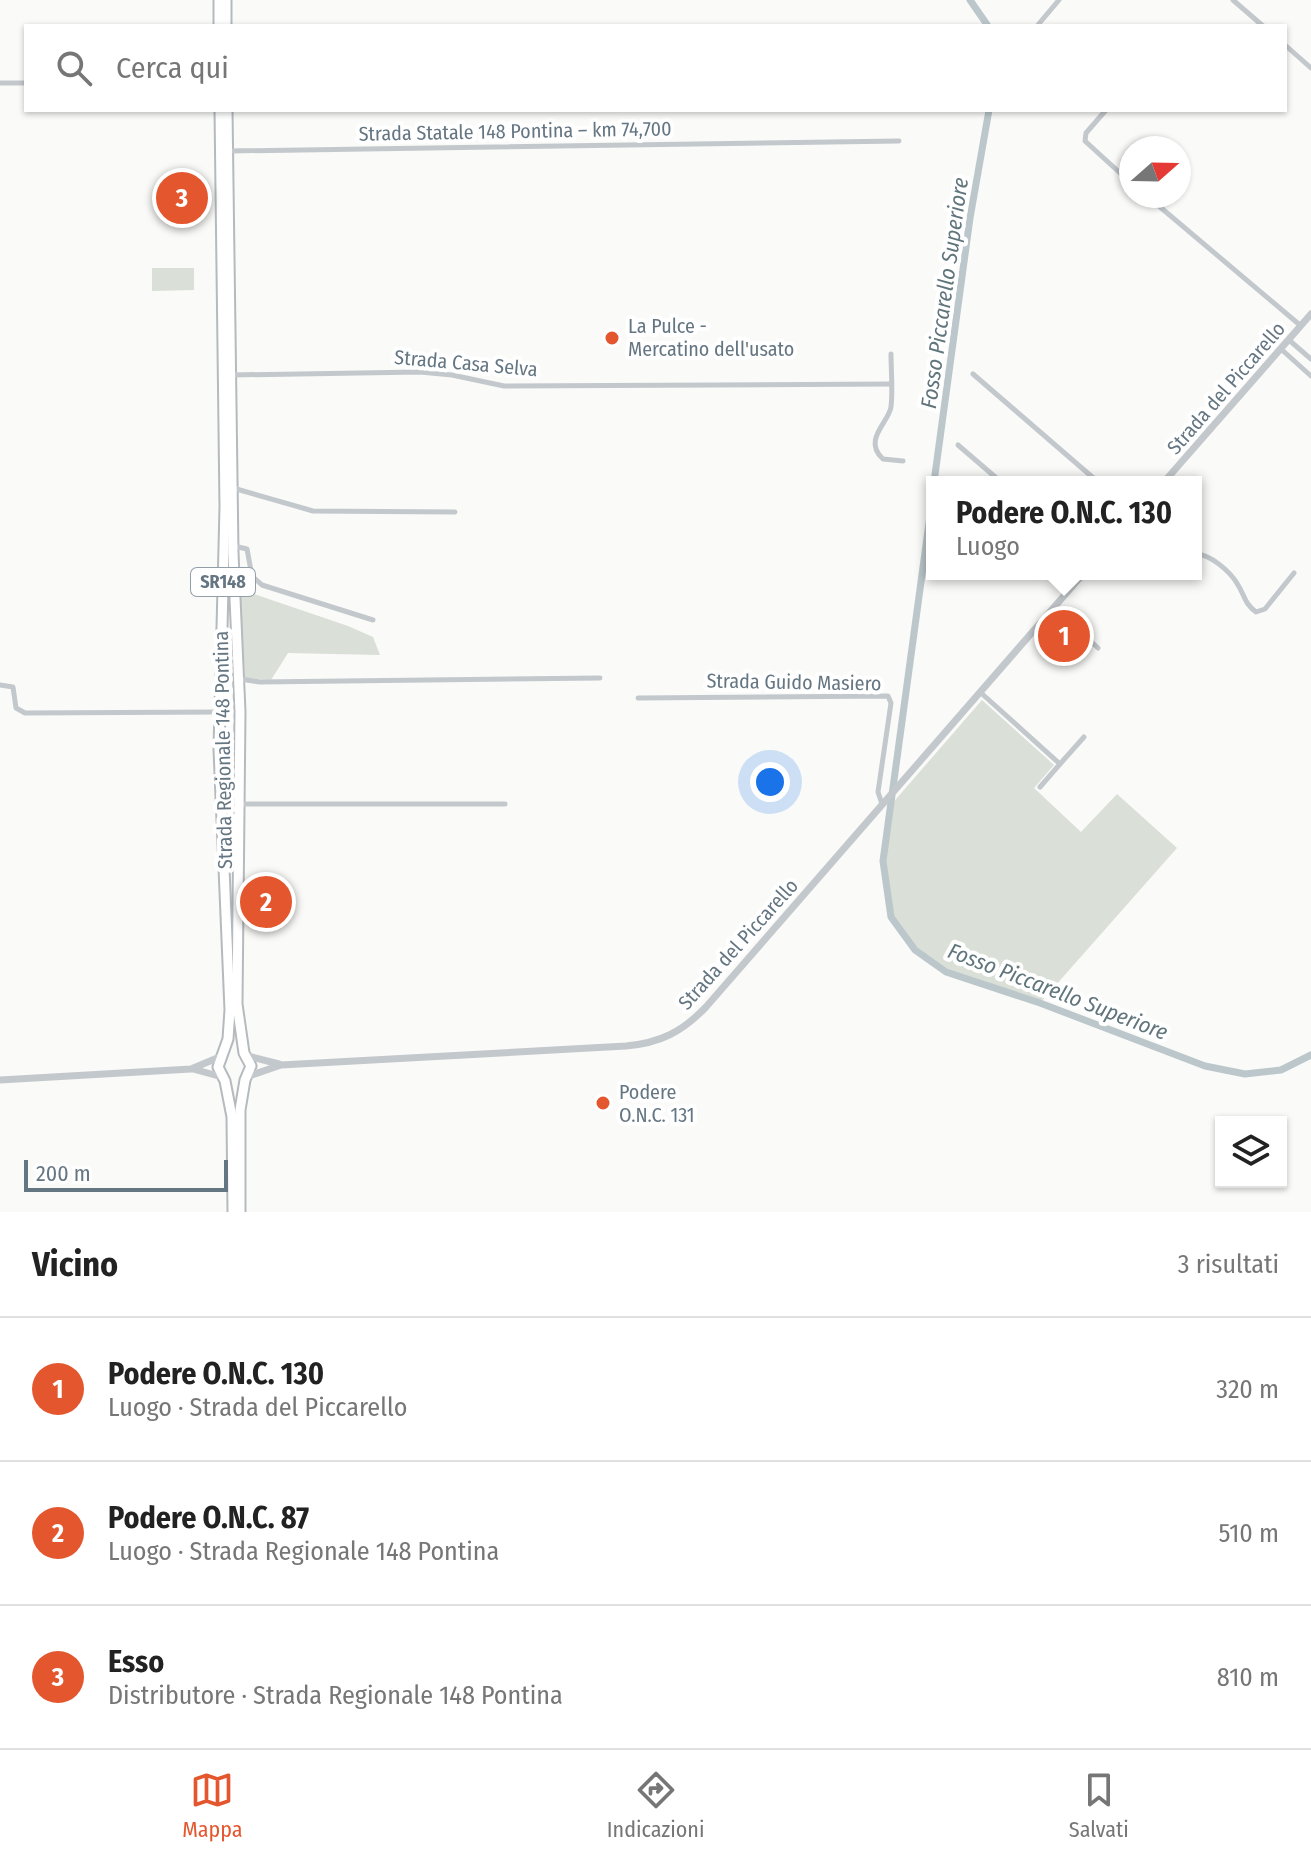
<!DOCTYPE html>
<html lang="it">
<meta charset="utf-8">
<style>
body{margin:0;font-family:"Fira Sans Condensed",sans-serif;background:#f2f2f2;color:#222}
.controls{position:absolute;right:24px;bottom:24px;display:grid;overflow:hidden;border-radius:0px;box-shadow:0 2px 6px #0004}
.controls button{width:72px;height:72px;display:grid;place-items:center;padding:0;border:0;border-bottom:2px solid #e0e0e0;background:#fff;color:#222;font:40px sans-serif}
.compass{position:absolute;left:1119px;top:136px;width:72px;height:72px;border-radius:50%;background:#fff;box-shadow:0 2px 6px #0004;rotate:70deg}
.scale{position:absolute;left:24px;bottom:20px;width:204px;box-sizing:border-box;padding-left:8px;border:4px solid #657683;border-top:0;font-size:22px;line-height:28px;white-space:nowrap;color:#657683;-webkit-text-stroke:6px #fff;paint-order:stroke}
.you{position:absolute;left:770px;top:782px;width:28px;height:28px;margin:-20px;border:6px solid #fff;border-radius:50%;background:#1a73e8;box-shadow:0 0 0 12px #1a73e833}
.badge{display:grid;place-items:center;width:52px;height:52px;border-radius:50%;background:#e4572e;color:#fff;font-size:26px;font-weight:700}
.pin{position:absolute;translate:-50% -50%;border:4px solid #fff;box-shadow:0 2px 8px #0006}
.popup{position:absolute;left:926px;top:476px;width:276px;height:104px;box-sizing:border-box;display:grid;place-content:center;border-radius:0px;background:#fff;filter:drop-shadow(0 2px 6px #0005);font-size:26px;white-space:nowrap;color:#767676}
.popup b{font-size:30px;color:#222}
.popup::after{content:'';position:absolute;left:50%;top:100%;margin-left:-16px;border:16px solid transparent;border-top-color:#fff}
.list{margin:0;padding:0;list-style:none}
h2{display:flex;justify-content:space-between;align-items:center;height:104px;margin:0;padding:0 32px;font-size:34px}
h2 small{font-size:26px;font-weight:400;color:#767676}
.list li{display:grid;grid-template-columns:52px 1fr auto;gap:24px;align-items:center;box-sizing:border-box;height:144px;padding:0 32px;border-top:2px solid #e0e0e0}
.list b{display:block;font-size:30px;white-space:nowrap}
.list p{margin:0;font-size:26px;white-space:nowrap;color:#767676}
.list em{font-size:26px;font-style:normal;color:#767676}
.icon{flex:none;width:44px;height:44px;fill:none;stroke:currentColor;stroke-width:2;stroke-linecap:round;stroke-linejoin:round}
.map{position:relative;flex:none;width:1311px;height:1212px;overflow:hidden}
.search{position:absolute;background:#fff;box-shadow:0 2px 6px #0004;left:24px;right:24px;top:24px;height:88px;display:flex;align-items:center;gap:20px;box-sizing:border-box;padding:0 28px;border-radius:0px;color:#767676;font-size:30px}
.sheet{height:536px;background:#fff}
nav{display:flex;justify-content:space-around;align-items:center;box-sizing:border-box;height:112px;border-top:2px solid #e0e0e0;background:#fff;font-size:22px;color:#767676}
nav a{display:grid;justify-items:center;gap:4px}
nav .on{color:#e4572e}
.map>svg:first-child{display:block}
</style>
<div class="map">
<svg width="1311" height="1212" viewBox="0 0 1311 1212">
<rect width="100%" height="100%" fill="#fafaf8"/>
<g fill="#dadfd7">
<polygon points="152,268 194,268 194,290 152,291"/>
<polygon points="239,589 348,626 373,637 380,655 288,653 271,680 245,678"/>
<polygon points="982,700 1054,765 1034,788 1081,832 1117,794 1177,848 1040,1003 946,972 915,950 891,917 883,861 890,806"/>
</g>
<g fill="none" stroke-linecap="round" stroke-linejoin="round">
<g stroke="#bbc7cb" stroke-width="7">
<polyline points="970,0 988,26"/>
<polyline points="934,482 970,218 989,110"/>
<polyline points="932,501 883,861 891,917 915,950 946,972 1040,1003 1205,1066 1245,1074 1281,1070 1311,1055"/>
</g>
<g stroke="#b5babe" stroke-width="13">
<g id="primary">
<polyline points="219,0 219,26"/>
<polyline points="226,0 226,26"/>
<polyline points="220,110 225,507 219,749 230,1010 228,1039 218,1067 225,1081 232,1117 233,1212"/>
<polyline points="227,110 233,553 240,712 237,1004 244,1053 251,1066 245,1080 240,1110 240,1212"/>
</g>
</g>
<g stroke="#c3c8cc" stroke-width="5">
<polyline points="1233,0 1263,26"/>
<polyline points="1037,26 1059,0"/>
<polyline points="1285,45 1311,68"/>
<polyline points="0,83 26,83"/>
<polyline points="1106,110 1086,133 1085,141 1131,183"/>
<polyline points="229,151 899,141"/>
<polyline points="1147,196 1301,326"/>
<polyline points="1289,340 1311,359"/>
<polyline points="1281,349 1311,376"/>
<path d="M891 354C891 371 893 390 891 407 889 422 862 440 883 459L903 461"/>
<polyline points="973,374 1098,482"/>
<polyline points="232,375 420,372 452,375 504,386 891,384"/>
<polyline points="958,445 1001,482"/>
<polyline points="233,488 313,511 455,512"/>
<polyline points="234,546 247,549 252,576 262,585 373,620"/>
<path d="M1196 554C1210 554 1231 572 1238 585 1245 596 1244 603 1256 612L1265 609 1294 573"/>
<polyline points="1054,607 1098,648"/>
<polyline points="240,679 260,682 600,678"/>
<polyline points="0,685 13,687 16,708 25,713 219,712"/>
<polyline points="980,692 1060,764 1040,787"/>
<polyline points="638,698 888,696 891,703 878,792 882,804"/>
<polyline points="1060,764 1084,737"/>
<polyline points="241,804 505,804"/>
</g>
<g stroke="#c3c8cc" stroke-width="7">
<polyline points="1164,482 1311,314"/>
<polyline points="248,1056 279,1064"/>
<polyline points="193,1069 222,1077"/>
<path d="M249 1076 281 1065 626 1046C660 1043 682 1032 706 1007L1083 574"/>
<polyline points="0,1080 191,1069 222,1056"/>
</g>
<use href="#primary" stroke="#fff" stroke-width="9"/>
</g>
<g fill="#e4572e" stroke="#fff" stroke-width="3">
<circle cx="612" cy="338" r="8"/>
<circle cx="603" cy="1103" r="8"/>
</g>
<g text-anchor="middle" stroke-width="8" stroke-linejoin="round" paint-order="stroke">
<rect fill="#fff" stroke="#939fa8" stroke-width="2" x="191" y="568" width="64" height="28" rx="6"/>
<g font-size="18" font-weight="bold" fill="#657683">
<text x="223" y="588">SR148</text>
</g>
<g font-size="20" fill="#657683" stroke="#fff">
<text transform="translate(515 131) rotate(-1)" y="7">Strada Statale 148 Pontina – km 74,700</text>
<text transform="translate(466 363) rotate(5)" y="7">Strada Casa Selva</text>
<text transform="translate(1226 388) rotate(-49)" y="7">Strada del Piccarello</text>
<text transform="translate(794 682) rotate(1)" y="7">Strada Guido Masiero</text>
<text transform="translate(223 750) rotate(-91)" y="7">Strada Regionale 148 Pontina</text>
<text transform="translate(738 944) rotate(-48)" y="7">Strada del Piccarello</text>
</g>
<g font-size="20" fill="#657683" stroke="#fff" text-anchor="start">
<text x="628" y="333">La Pulce -<tspan x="628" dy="23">Mercatino dell'usato</tspan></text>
<text x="619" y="1099">Podere<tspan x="619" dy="23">O.N.C. 131</tspan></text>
</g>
<g font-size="22" font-style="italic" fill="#60757c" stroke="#fff">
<text transform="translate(944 293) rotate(-82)" y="8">Fosso Piccarello Superiore</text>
<text transform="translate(1058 991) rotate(21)" y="8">Fosso Piccarello Superiore</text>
</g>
</g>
</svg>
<div class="controls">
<button><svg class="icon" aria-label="layers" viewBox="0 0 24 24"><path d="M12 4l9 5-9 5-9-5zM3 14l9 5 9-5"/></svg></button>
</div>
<svg class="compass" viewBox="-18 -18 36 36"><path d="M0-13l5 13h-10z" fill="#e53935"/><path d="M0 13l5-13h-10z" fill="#767676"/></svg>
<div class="scale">200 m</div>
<div class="you"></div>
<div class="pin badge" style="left:1064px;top:636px">1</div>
<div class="popup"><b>Podere O.N.C. 130</b>Luogo</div>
<div class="pin badge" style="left:266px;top:902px">2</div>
<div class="pin badge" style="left:182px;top:198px">3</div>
<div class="search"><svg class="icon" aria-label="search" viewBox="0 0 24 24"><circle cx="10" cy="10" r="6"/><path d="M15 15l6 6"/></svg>Cerca qui</div>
</div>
<section class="sheet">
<h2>Vicino<small>3 risultati</small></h2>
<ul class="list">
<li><span class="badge">1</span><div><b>Podere O.N.C. 130</b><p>Luogo · Strada del Piccarello</p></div><em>320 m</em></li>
<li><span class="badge">2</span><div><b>Podere O.N.C. 87</b><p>Luogo · Strada Regionale 148 Pontina</p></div><em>510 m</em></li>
<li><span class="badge">3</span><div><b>Esso</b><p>Distributore · Strada Regionale 148 Pontina</p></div><em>810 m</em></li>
</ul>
</section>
<nav>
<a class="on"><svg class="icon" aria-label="map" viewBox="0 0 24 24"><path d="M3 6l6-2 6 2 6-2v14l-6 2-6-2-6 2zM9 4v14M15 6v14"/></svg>Mappa</a>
<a><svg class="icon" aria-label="directions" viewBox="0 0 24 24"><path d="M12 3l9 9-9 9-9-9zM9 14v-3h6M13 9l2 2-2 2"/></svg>Indicazioni</a>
<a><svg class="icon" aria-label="saved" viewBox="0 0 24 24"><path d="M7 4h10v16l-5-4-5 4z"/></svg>Salvati</a>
</nav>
